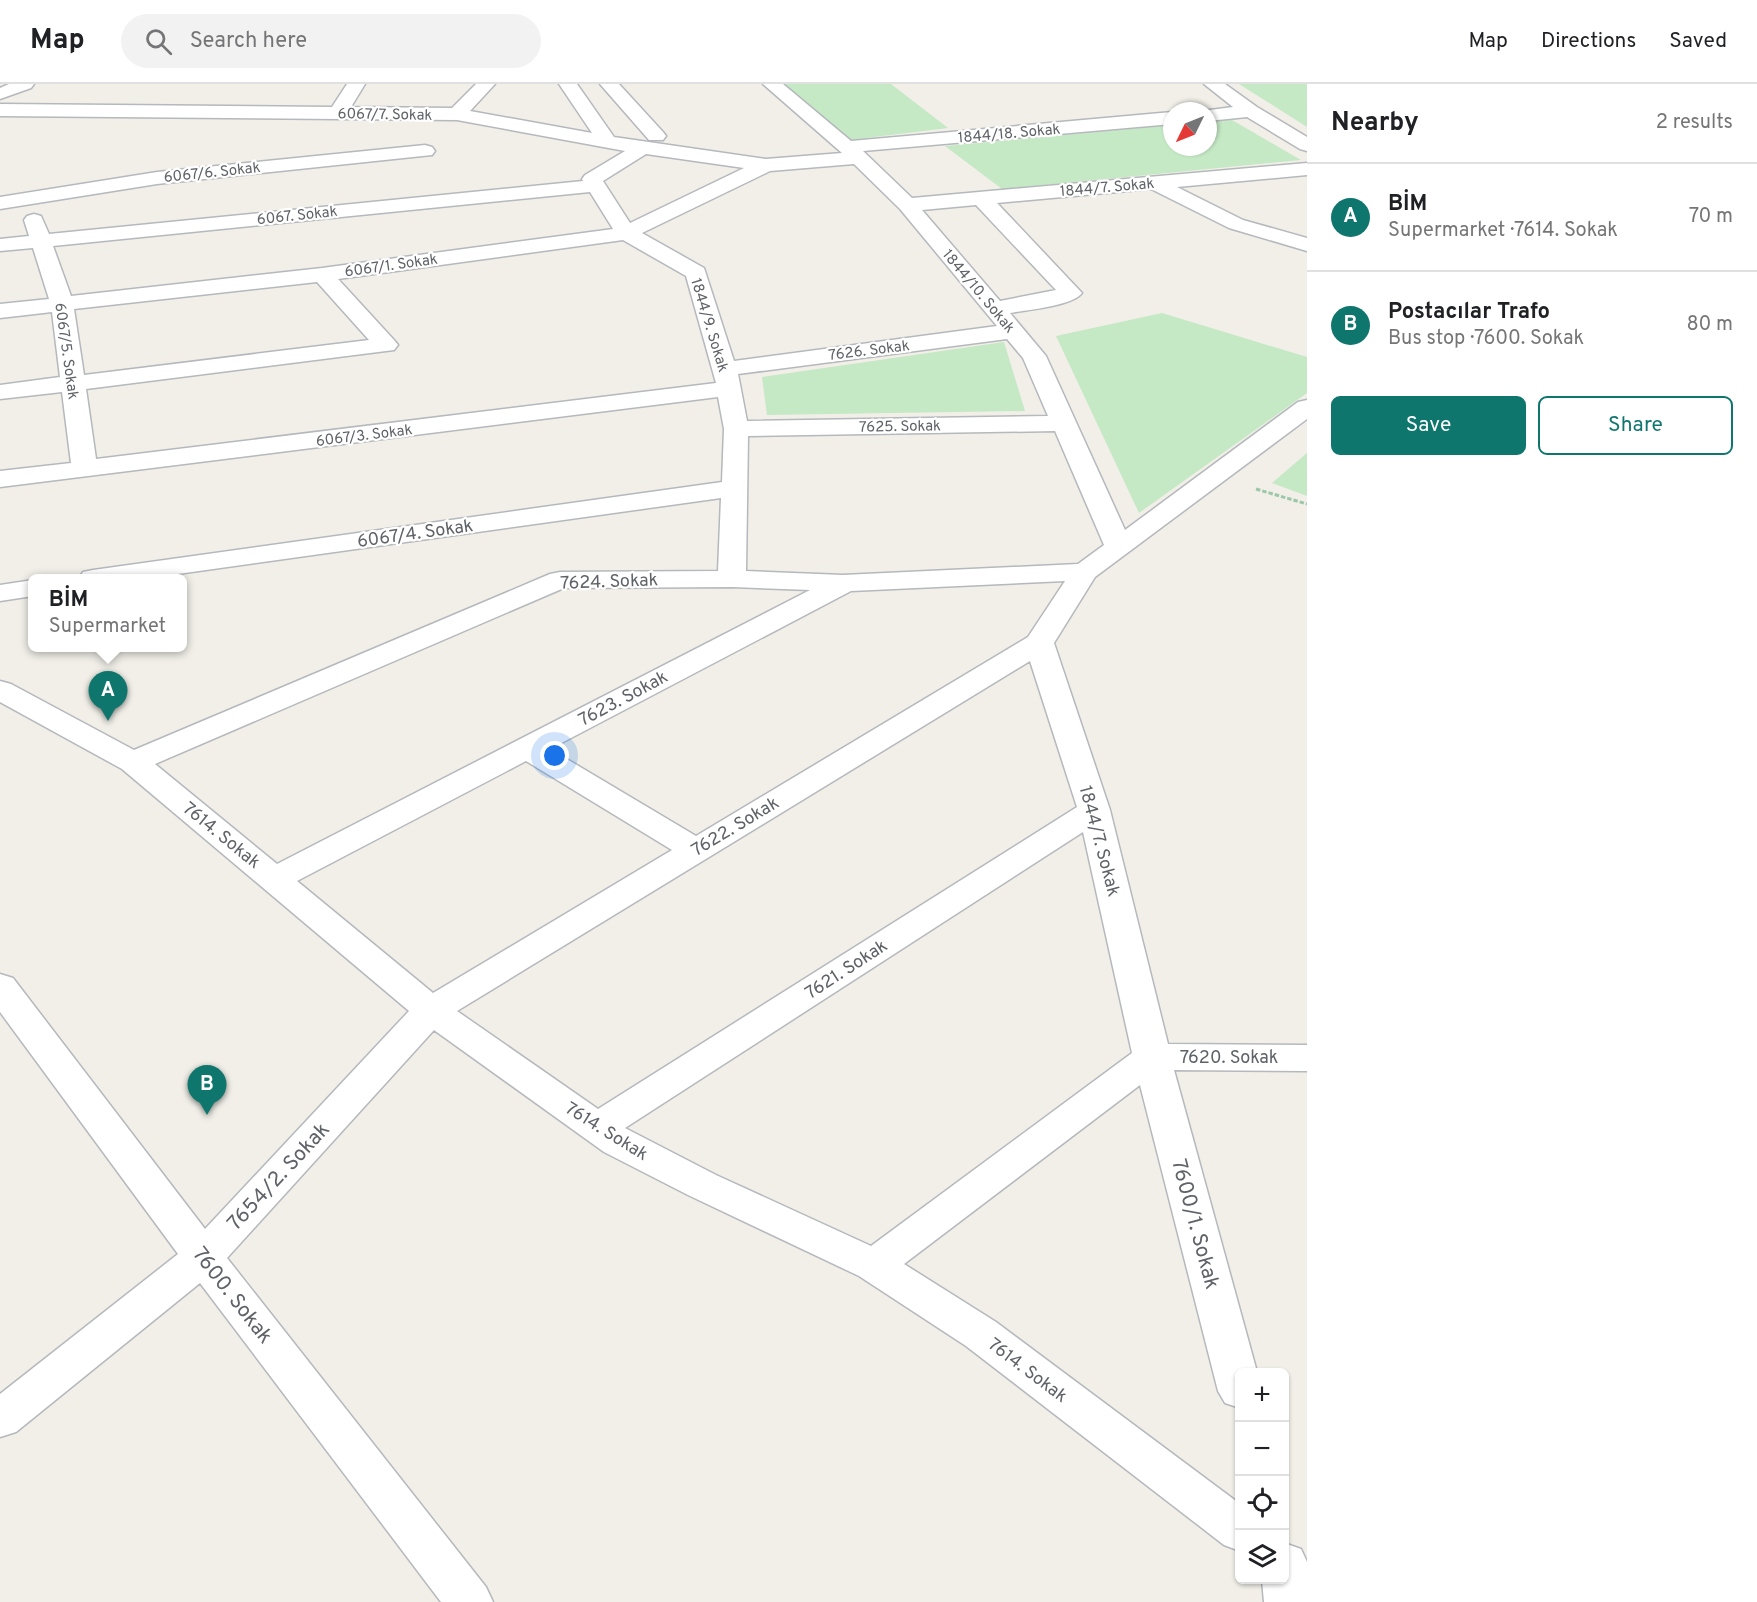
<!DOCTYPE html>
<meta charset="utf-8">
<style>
body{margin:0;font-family:Overpass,sans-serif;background:#f2f2f2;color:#202124}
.controls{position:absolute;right:18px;bottom:18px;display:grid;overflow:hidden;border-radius:9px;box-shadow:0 2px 4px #0004}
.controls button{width:54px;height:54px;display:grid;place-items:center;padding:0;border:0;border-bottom:2px solid #e0e0e0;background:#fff;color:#202124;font:30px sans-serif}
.compass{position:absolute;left:1163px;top:18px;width:54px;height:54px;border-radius:50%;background:#fff;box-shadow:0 2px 4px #0004;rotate:227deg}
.you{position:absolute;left:555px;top:672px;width:21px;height:21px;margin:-15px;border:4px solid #fff;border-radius:50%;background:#1a73e8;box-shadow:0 0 0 9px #1a73e833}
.badge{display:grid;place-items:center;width:39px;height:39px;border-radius:50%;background:#0f766e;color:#fff;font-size:20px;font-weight:700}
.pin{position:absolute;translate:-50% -50px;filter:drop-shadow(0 2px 3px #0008)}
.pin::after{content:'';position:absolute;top:32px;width:21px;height:18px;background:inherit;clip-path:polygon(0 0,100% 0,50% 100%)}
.popup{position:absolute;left:28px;top:490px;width:159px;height:78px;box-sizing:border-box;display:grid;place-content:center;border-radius:9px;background:#fff;filter:drop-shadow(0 2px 4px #0005);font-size:20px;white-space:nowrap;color:#757577}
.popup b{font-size:22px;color:#202124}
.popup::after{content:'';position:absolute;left:50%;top:100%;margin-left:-12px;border:12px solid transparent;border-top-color:#fff}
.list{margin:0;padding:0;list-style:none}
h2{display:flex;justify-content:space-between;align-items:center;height:78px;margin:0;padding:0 24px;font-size:26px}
h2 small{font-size:20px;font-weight:400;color:#757577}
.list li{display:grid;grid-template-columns:39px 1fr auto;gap:18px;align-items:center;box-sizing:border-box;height:108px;padding:0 24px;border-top:2px solid #e0e0e0}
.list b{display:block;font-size:22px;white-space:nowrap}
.list p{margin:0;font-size:20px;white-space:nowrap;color:#757577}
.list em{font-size:20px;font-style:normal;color:#757577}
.actions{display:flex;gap:12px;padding:18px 24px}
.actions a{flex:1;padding:14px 0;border:2px solid #0f766e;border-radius:9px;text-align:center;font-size:21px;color:#0f766e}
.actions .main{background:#0f766e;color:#fff}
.icon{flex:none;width:33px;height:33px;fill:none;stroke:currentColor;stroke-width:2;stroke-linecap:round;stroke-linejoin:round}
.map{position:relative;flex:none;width:1307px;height:1518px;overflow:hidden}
header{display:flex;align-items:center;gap:36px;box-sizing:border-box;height:84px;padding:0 30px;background:#fff;border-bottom:2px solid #e0e0e0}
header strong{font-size:28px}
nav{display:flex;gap:33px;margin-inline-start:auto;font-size:21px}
.search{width:420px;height:54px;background:#f2f2f2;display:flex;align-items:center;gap:15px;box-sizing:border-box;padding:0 21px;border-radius:33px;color:#757577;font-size:22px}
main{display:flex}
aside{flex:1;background:#fff}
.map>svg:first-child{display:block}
</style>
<header>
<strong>Map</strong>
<div class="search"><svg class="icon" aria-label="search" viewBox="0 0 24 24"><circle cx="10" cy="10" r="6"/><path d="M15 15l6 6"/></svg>Search here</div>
<nav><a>Map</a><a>Directions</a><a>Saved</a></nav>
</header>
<main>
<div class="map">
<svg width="1307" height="1518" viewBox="0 0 1307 1518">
<rect width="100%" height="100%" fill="#f1efe8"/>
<g fill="#c5e8c5">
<polygon points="784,0 891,0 948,44 850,56"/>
<polygon points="1239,0 1307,0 1307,43"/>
<polygon points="1232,36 1301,76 1002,105 945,62 1172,41 1172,63 1208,63 1208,38"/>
<polygon points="1162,229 1307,273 1307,309 1139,429 1056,252"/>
<polygon points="1004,258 1025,327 767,331 762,293"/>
<polygon points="1307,369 1307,412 1272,399"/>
</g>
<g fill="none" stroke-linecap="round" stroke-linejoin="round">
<g stroke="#b5b8bc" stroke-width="3">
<g id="minor">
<polygon points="9,0 34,0 31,4 0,15 0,4"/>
<path d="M347 0H365L351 23 452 24 476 0H495L470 27 592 49 559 0H577L614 53 766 75 842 69 763 0H783L851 57 1172 28V40L863 67 912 114 1307 79V91L1177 103 1243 136 1307 154V167L1229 144 1151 105 997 119 1082 209C1073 222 1026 226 1010 229L1046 272 1125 446 1298 318 1307 316V335L1095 493 1054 559 1110 726 1168 960 1307 961V987L1174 986 1257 1288H1240V1324L1225 1319 1218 1307 1140 1001 904 1180 996 1238 1240 1420V1467L1224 1461 966 1262 859 1192 688 1111 604 1068 434 946 227 1174 486 1503 493 1518H441L200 1199 16 1348 0 1353V1310L178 1170 0 928V890L13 894 205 1145 409 927 122 685 0 618V597L11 600 134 666 550 490 560 488 718 487 721 414 149 494H79L83 488 93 486 722 398 724 345 718 313 0 403V387L71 379 62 308 0 315V301L60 293 52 228 0 234V220L49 215 33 164 0 167V155L29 152 24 136 27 132 34 130 41 132 49 150 583 97 582 95 585 91 625 67 457 36 0 32V20L332 23ZM646 70 744 84 630 139 603 97ZM854 80 900 125 997 242 734 277 704 184 642 149 770 87ZM590 108 613 145 322 184 71 212 53 162ZM976 121 1056 206 1000 217 922 126ZM623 156 686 192 716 299 96 375 86 305 394 266 398 261 394 256 338 195ZM317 198 369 256 84 291 74 225ZM1007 255 1023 274 1048 332 747 337 738 290ZM1055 347 1104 461 1078 480 843 491 746 487 748 352ZM1065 497 1028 553 696 752 550 665 851 507ZM732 503 810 506 277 780 155 680 564 504ZM1030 577 1077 723 598 1025 457 927ZM526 677 672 766 433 909 297 797ZM1083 748 1132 969 871 1162 716 1091 625 1044Z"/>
<polygon points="600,0 619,0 663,48 666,52 663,56 649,56"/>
<polygon points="1204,0 1225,0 1257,23 1307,53 1307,67 1300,65 1247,33 1208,37 1208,27 1202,27 1233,23"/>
<polygon points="425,61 432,63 435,67 432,71 157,100 0,125 0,113 157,88"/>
<polygon points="33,496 33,512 0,517 0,501"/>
<polygon points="1284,1459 1301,1465 1307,1478 1307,1518 1264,1518 1262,1496 1284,1496"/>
</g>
</g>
<polyline stroke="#9cc7a9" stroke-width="3" stroke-dasharray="4.5 2" stroke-linecap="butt" points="1256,405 1307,420"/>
<use href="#minor" fill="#fff" fill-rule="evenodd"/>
</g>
<g text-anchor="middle" stroke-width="4.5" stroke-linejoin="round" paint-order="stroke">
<g font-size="15" fill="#5f6368" stroke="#fff">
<text transform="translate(385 30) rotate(1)" y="5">6067/7. Sokak</text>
<text transform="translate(1009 49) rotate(-5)" y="5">1844/18. Sokak</text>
<text transform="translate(212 88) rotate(-6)" y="5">6067/6. Sokak</text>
<text transform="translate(1107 103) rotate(-5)" y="5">1844/7. Sokak</text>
<text transform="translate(297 131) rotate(-6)" y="5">6067. Sokak</text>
<text transform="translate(391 181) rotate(-8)" y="5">6067/1. Sokak</text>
<text transform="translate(979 207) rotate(50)" y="5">1844/10. Sokak</text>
<text transform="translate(710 241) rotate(73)" y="5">1844/9. Sokak</text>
<text transform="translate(869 266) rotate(-7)" y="5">7626. Sokak</text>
<text transform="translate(67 267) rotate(82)" y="5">6067/5. Sokak</text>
<text transform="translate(900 342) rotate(-1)" y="5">7625. Sokak</text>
<text transform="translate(364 351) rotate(-7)" y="5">6067/3. Sokak</text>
</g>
<g font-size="18" fill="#5f6368" stroke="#fff">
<text transform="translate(415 449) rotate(-8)" y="6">6067/4. Sokak</text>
<text transform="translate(609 497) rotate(-2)" y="6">7624. Sokak</text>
<text transform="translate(623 614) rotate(-28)" y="6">7623. Sokak</text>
<text transform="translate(735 742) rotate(-31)" y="6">7622. Sokak</text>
<text transform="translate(222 751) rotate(39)" y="6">7614. Sokak</text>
<text transform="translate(1100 757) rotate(75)" y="6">1844/7. Sokak</text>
<text transform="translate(846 885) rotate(-33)" y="6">7621. Sokak</text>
<text x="1229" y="979">7620. Sokak</text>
<text transform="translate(607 1047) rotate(32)" y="6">7614. Sokak</text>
<text transform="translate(1028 1286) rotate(37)" y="6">7614. Sokak</text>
</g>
<g font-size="21" fill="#5f6368" stroke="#fff">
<text transform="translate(278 1092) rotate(-47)" y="7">7654/2. Sokak</text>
<text transform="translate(1196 1140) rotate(75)" y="7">7600/1. Sokak</text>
<text transform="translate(233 1211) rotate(52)" y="7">7600. Sokak</text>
</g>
</g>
</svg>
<div class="controls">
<button>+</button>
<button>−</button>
<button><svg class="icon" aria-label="locate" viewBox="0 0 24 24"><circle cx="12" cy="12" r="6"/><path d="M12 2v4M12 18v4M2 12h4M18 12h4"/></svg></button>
<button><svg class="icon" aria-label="layers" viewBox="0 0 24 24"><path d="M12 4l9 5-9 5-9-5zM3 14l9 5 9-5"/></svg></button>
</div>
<svg class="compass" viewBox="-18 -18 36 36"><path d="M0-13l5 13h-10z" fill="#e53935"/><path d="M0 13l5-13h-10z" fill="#757577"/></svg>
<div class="you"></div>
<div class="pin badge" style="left:108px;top:637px">A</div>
<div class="popup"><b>BİM</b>Supermarket</div>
<div class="pin badge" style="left:207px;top:1031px">B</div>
</div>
<aside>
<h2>Nearby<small>2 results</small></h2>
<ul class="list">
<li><span class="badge">A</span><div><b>BİM</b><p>Supermarket · 7614. Sokak</p></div><em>70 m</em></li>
<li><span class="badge">B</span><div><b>Postacılar Trafo</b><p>Bus stop · 7600. Sokak</p></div><em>80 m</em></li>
</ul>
<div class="actions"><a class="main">Save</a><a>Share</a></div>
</aside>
</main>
